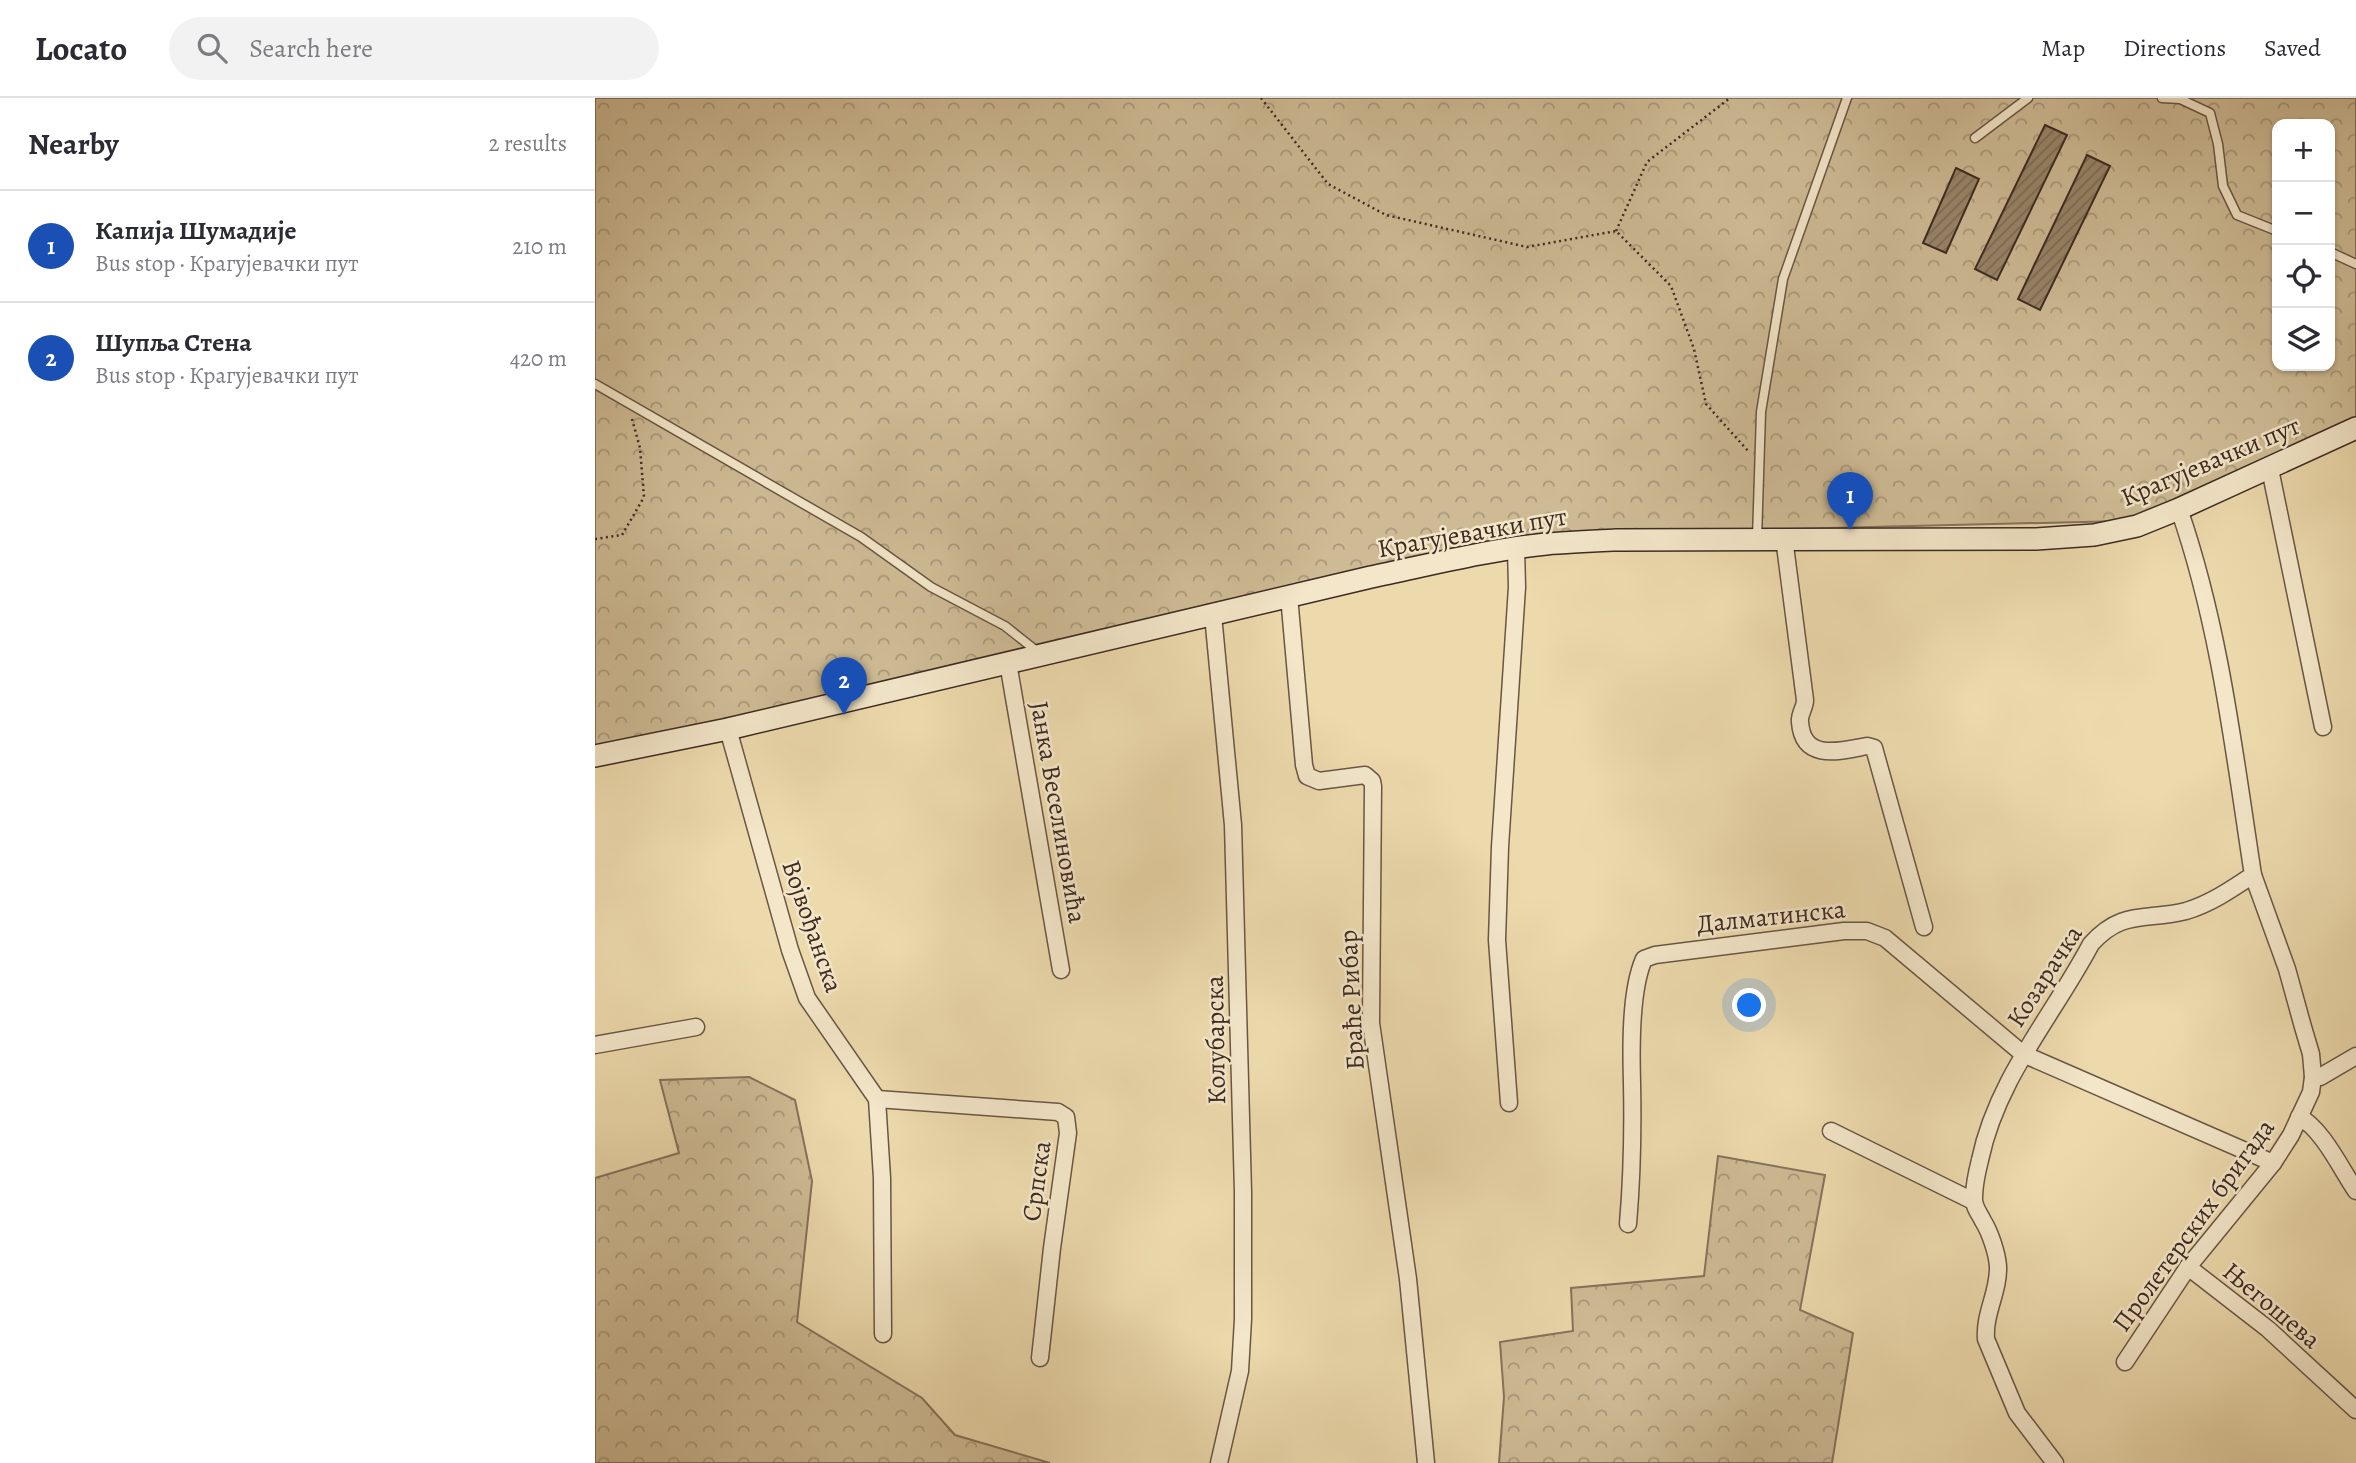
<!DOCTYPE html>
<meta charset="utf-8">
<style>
body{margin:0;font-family:Alegreya,serif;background:#f2f2f3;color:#2b2b33}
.controls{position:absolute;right:21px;top:21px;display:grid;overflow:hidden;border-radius:14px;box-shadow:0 2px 5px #0004}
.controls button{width:63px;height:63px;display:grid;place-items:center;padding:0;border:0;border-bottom:2px solid #e1e1e2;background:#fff;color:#2b2b33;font:35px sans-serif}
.you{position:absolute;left:1155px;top:908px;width:24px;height:24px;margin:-18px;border:5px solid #fff;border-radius:50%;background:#1a73e8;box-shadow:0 0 0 10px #1a73e833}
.badge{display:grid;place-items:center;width:46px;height:46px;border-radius:50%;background:#db2777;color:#fff;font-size:23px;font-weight:700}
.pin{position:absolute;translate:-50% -58px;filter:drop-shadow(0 2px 4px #0008)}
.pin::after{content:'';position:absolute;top:37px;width:24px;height:21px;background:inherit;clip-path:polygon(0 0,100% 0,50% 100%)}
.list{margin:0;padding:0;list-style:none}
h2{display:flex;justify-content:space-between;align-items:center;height:91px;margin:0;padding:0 28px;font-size:30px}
h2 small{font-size:23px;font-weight:400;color:#7c7c81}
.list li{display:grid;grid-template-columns:46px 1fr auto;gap:21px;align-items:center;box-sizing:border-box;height:112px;padding:0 28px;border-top:2px solid #e1e1e2}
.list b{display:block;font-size:26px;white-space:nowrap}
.list p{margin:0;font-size:23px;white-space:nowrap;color:#7c7c81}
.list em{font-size:23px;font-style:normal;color:#7c7c81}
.icon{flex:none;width:38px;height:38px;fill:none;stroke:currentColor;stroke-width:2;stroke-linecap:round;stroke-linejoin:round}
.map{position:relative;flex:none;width:1761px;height:1365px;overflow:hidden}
header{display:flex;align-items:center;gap:42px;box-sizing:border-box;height:98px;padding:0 35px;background:#fff;border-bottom:2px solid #e1e1e2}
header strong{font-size:33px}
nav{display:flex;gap:38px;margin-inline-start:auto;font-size:24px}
.search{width:490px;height:63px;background:#f2f2f3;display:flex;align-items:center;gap:18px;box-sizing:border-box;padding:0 24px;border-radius:38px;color:#7c7c81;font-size:26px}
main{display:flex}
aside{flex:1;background:#fff}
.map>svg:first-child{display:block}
</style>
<header>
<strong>Locato</strong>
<div class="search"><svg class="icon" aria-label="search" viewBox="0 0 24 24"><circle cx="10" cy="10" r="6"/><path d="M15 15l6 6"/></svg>Search here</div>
<nav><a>Map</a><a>Directions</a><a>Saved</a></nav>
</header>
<main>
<aside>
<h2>Nearby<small>2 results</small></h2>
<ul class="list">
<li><span class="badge" style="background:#1a4fb4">1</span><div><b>Капија Шумадије</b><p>Bus stop · Крагујевачки пут</p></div><em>210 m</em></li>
<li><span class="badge" style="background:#1a4fb4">2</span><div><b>Шупља Стена</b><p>Bus stop · Крагујевачки пут</p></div><em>420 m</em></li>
</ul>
</aside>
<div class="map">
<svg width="1761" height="1365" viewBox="0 0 1761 1365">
<defs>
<pattern id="forest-crowns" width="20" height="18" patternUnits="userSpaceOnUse" patternTransform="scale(1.75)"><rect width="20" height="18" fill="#cebb95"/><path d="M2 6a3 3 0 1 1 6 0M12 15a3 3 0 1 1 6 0" fill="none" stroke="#a89879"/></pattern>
<pattern id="building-hatch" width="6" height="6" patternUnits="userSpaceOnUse" patternTransform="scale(1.75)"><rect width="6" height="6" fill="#98856a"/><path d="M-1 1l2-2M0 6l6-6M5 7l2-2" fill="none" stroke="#7d6d57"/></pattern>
</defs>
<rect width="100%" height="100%" fill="#ecd9ac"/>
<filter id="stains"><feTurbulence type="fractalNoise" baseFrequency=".00286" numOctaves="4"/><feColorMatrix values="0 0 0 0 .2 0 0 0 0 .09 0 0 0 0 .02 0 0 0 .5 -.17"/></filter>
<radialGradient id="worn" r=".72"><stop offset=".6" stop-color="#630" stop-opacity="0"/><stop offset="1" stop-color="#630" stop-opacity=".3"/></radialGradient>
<g fill="url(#forest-crowns)" stroke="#86725c" stroke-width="2" fill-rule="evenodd">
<path d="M0 0H1761V322L1529 423 935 437 852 452 365 571 0 653ZM1682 26H1735V268H1682Z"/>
<polygon points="154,979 200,1002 217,1083 202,1224 327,1300 360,1337 455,1365 0,1365 0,1080 84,1055 65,982"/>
<polygon points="1123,1058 1230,1077 1205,1212 1258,1235 1237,1365 904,1365 909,1299 905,1244 978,1233 976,1190 1109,1178"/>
</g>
<g fill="url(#building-hatch)" stroke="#3d2a22" stroke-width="2">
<polygon points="1450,27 1472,37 1402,182 1380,171"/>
<polygon points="1492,57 1515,68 1445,212 1423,201"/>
<polygon points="1361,70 1384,81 1351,155 1328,145"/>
</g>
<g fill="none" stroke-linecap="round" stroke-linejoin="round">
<g stroke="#695644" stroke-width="11">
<g id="service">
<polyline points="1567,0 1585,1 1615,15 1623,46 1628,88 1642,117 1682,133"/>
<polyline points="1380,40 1433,0"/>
<polyline points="1735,154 1761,166"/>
<polyline points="0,286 266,439 336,489 410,528 444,555"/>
<polyline points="1162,441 1166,314 1188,181 1252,0"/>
</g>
</g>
<g stroke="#695644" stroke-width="19">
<g id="minor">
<polyline points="1675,371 1728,629"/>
<path d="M1189 440 1210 602C1210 610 1204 616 1205 624 1208 664 1245 653 1272 648L1279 650 1329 829"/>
<polyline points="694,498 709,667 712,678 724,683 770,677 777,683 778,688 776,925 813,1181 831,1365"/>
<polyline points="618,517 638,727 648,1094 648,1221 645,1273 624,1365"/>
<polyline points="413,565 466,872"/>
<polyline points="133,631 195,852 212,900 282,1001 287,1080 288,1236"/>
<polyline points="0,947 101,929"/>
<polyline points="1718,979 1725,979 1761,958"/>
<polyline points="282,1001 463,1014 471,1019 473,1035 457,1150 445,1260"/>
<polyline points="914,1005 902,842 905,749 922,489 921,450"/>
<path d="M1704 1019C1727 1030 1746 1071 1761 1093"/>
<polyline points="1236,1033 1378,1103"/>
<path d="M1033 1126C1037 1079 1038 1032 1037 985 1036 951 1035 892 1049 861L1060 857 1249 833H1272L1290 840 1428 956 1678 1065"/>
<polyline points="1593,1169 1673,1231 1761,1312"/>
<polyline points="1530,1264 1593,1169 1678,1065 1696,1037 1716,994 1718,979 1716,956 1708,929 1692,871 1658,777"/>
<path d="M1460 1365 1422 1315 1391 1241C1389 1215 1404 1194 1403 1168 1402 1155 1395 1134 1388 1123 1384 1115 1378 1108 1379 1099 1379 1086 1382 1074 1385 1062 1402 980 1458 918 1496 846 1527 811 1551 823 1591 813 1615 806 1637 791 1658 777 1639 654 1625 529 1584 411"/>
</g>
</g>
<g stroke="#3d2a22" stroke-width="24">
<path id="secondary" d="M0 658 133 631 776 479C834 467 892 452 951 446 974 444 998 443 1021 442L1441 441 1499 437 1542 428 1584 411 1761 330"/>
</g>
<g stroke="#3d2a22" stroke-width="2.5" stroke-dasharray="2 3.5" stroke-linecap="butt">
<polyline points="666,0 733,86 791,117 932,149 1021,133 1076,188 1099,251 1111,306 1154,354"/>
<polyline points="1021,133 1052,64 1135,0"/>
<polyline points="0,441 27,437 49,399 45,350 37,321"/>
</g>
<use href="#service" stroke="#f3e6c9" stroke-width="8"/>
<use href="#minor" stroke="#f3e6c9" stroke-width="16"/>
<use href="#secondary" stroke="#f3e6c9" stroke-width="21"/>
</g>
<g text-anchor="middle" stroke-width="5" stroke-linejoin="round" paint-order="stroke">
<g font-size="26" fill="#3d2a22" stroke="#f3e6c9">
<text transform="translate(1615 363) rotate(-23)" y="9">Крагујевачки пут</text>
<text transform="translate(877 434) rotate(-10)" y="9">Крагујевачки пут</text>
<text transform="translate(464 714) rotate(80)" y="9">Јанка Веселиновића</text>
<text transform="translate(1176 818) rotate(-6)" y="9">Далматинска</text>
<text transform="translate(218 828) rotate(71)" y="9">Војвођанска</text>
<text transform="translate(1449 878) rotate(-57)" y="9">Козарачка</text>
<text transform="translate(756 902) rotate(-93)" y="9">Браће Рибар</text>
<text transform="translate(620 942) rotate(-91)" y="9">Колубарска</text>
<text transform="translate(441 1083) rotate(-82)" y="9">Српска</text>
<text transform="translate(1598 1127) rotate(-54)" y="9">Пролетерских бригада</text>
<text transform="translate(1677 1207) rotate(40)" y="9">Његошева</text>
</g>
</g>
<rect width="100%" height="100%" filter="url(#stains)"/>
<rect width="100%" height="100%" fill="url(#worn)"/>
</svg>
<div class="controls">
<button>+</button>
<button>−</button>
<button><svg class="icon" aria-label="locate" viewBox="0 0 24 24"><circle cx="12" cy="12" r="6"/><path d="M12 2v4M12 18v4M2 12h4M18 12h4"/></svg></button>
<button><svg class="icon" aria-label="layers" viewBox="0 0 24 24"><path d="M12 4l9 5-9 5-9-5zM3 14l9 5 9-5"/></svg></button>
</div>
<div class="you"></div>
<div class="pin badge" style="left:1255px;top:432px;background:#1a4fb4">1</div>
<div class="pin badge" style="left:249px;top:617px;background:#1a4fb4">2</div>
</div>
</main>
